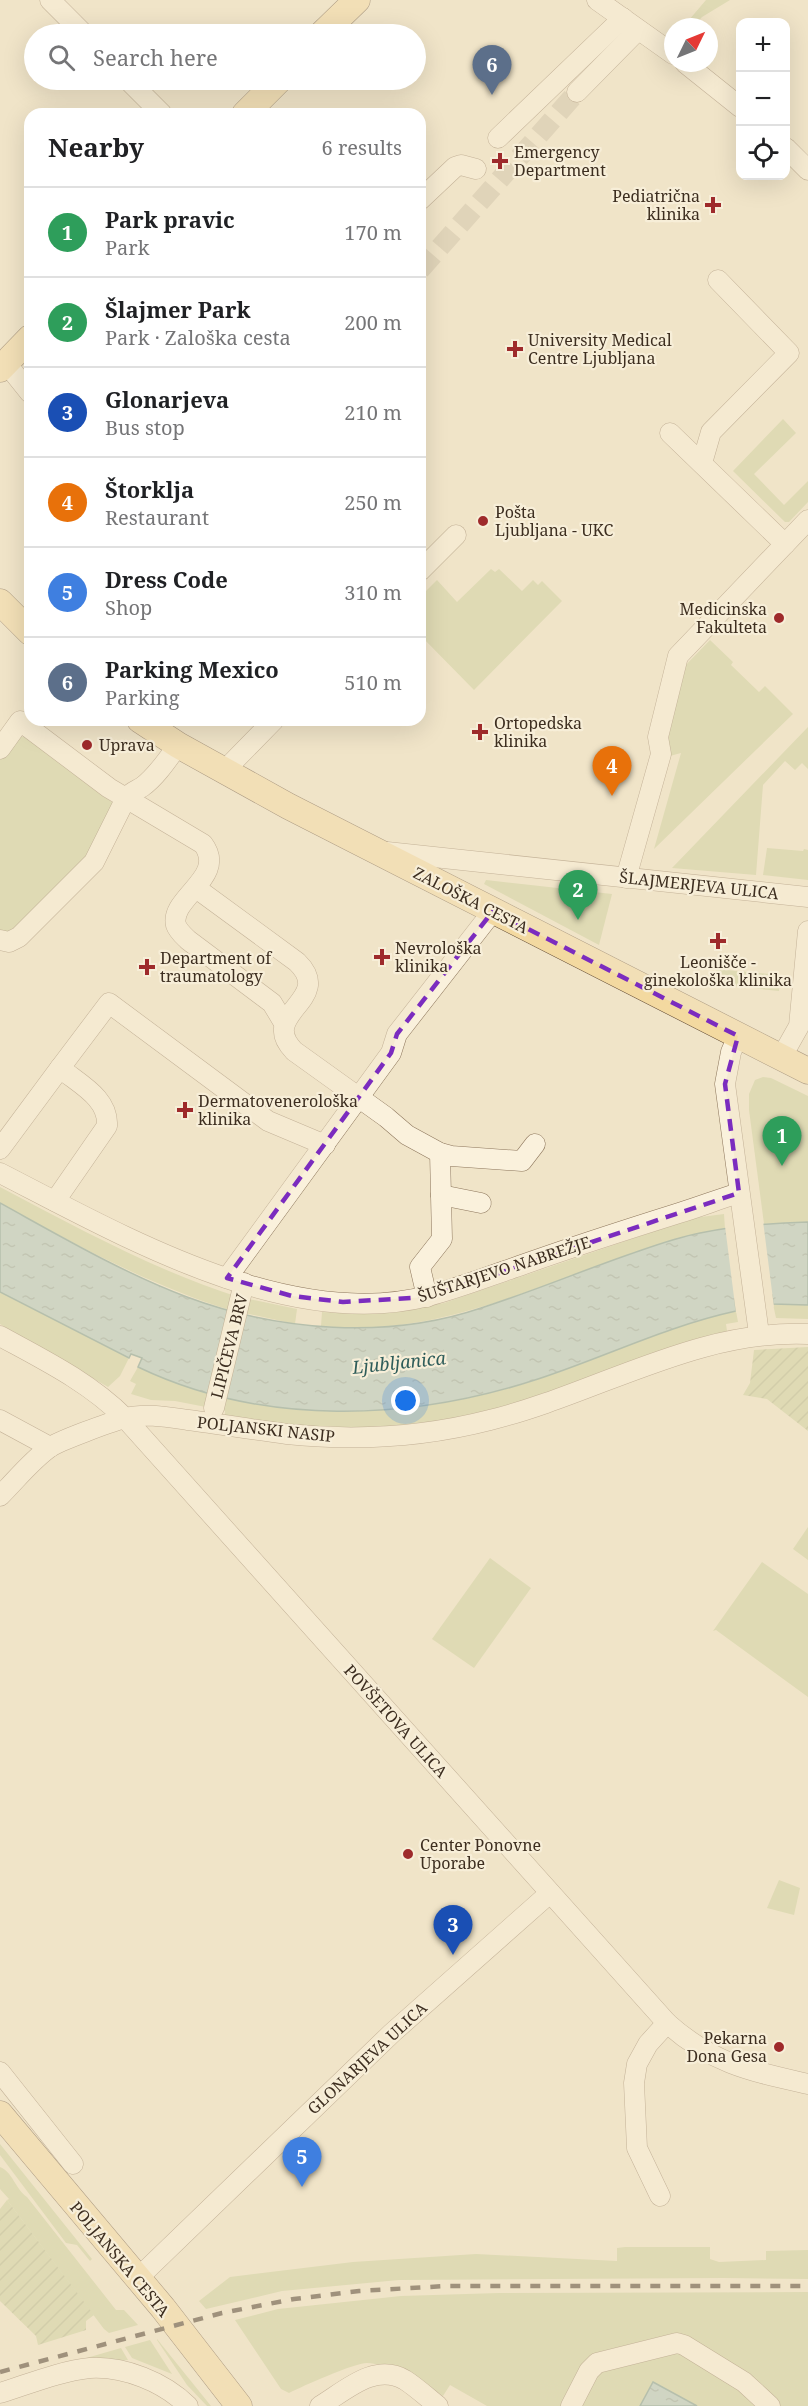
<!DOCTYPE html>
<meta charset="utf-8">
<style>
body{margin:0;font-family:"Noto Serif",serif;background:#f2f2f2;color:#202124}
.controls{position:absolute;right:18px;top:18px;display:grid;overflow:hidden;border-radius:12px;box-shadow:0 6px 24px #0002}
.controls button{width:54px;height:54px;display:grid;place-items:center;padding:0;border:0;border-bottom:2px solid #e0e0e0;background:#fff;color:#202124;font:30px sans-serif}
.compass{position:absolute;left:664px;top:18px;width:54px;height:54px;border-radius:50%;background:#fff;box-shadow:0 6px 24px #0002;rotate:47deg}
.you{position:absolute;left:406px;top:1401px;width:21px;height:21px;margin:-15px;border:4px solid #fff;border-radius:50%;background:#1a73e8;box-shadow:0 0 0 9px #1a73e833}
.badge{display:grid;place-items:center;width:39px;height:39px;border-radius:50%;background:#111827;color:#fff;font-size:20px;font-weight:700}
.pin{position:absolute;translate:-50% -50px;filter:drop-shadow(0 2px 3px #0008)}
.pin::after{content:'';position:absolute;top:32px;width:21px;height:18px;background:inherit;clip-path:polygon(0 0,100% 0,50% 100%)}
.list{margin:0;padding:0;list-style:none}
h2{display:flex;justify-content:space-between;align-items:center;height:78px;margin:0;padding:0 24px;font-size:26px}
h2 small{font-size:20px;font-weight:400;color:#757577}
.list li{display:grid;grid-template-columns:39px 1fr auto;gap:18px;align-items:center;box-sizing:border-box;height:90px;padding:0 24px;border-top:2px solid #e0e0e0}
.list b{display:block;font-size:22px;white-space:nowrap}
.list p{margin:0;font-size:20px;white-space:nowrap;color:#757577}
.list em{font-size:20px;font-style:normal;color:#757577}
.icon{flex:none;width:33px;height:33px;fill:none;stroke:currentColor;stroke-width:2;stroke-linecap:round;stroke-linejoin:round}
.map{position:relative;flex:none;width:808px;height:2406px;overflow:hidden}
.search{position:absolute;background:#fff;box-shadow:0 6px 24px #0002;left:24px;top:24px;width:402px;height:66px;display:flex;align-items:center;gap:15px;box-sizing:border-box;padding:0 21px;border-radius:33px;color:#757577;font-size:22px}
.panel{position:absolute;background:#fff;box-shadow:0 6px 24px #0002;left:24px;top:108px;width:402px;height:618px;border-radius:18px}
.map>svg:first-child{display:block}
</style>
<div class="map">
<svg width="808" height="2406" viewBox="0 0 808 2406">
<defs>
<pattern id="garden-furrows" width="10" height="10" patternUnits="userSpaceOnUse" patternTransform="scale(1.5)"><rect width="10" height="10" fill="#c9cf9b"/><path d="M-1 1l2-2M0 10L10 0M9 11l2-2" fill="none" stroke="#aeb285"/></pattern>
<pattern id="water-ripples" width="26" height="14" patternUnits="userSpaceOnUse" patternTransform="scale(1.5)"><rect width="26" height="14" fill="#a9c4bc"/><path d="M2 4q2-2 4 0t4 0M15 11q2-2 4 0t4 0" fill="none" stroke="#8ba098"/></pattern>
</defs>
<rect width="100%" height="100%" fill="#f0e4c8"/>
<g fill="#c9cf9b">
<polygon points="706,0 730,0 702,17 693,27 683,27"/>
<polygon points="783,419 796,433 754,474 784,505 808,481 808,502 789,522 785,522 733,471"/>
<polygon points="491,569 495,572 499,569 522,591 533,580 538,585 542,581 562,601 474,690 420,635 420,597 437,580 457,602"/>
<polygon points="710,640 733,662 731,665 759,692 765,686 793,714 654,849 681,753 666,757 665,748 679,672"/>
<polygon points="808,727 808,769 802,763 795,770 785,761 763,785 756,875 672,868"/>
<polygon points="19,736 25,737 113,803 85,862 14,933 0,934 0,760"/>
<polygon points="767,848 803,851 804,849 808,850 808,880 763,875"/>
<polygon points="486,880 612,894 599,945 484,884"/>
<polygon points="716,969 780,975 779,991 715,984"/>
<polygon points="763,1077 771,1078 808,1096 808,1222 764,1224 749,1110 749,1094 755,1080"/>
<path d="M0 1187C78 1228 154 1270 238 1297L233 1311C151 1286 76 1245 0 1203Z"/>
<path d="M724 1214 725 1229C688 1234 655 1246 620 1258 523 1292 426 1338 321 1326L322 1312 359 1314 395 1312 444 1303 693 1218Z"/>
<polygon points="0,1292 129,1358 120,1376 108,1387 0,1324"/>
<polygon points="244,1298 297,1309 295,1324 240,1312"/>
<polygon points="773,1304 808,1305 808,1319 776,1318"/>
<path d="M736 1311 738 1322 726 1324 727 1331C665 1347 605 1375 543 1396 481 1418 412 1429 347 1429 306 1429 265 1422 225 1416V1411L217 1409 221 1396C335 1419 428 1415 539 1379 605 1357 667 1326 736 1311Z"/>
<polygon points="138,1367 153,1374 213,1394 211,1408 175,1401 151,1400 131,1394 136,1384 130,1381"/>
<polygon points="808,1527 808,1560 793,1549"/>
<polygon points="490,1558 531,1588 474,1668 432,1639"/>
<polygon points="762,1562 808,1594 808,1697 716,1630 713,1631"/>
<polygon points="779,1880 800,1888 794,1915 767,1908"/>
<polygon points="0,2144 92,2259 90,2261 77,2245 66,2243 0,2155"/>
<path d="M0 2167C12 2171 16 2190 27 2197L116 2310H124L138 2325 109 2333 104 2329 7 2200 9 2199 0 2189Z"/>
<polygon points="625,2247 710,2247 710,2259 719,2262 766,2260 766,2251 808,2250 808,2279 723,2278 399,2280 282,2291 206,2309 199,2301 230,2277 353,2262 476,2254 617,2261 617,2248"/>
<path d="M808 2292V2406H487L450 2385 443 2396C428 2385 386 2363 367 2363 354 2363 303 2386 289 2393L281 2389 235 2320 278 2309 401 2296 499 2293Z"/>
<polygon points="150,2340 172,2374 132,2358 125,2347"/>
<polygon points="157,2340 157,2339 211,2406 207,2406 187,2385"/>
<polygon points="121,2348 128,2360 89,2364 0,2383"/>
</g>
<g fill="url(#garden-furrows)">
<polygon points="808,1347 808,1431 767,1399 743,1395 750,1383 754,1350"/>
<polygon points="7,2200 94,2315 86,2321 86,2330 38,2345 36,2336 0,2301 0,2209"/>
</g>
<g fill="url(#water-ripples)" stroke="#6f938a" stroke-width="1.5">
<path d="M0 1203C60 1236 123 1273 187 1297 278 1331 387 1340 481 1308 534 1291 586 1269 639 1251 659 1244 679 1237 700 1233 735 1226 772 1223 808 1222V1305L773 1304 772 1295 735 1300 736 1311C667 1326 605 1357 538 1379 410 1421 263 1427 138 1367L142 1358 131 1354 129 1358 0 1292Z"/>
<polygon points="653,2382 697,2406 640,2406"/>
</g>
<polygon fill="#f0e4c8" points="763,1221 774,1307 770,1305 769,1298 738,1302 739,1312 736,1313 725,1226"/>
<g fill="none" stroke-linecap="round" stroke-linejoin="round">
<polyline stroke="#ccc0a6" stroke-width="20" stroke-dasharray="20 10" stroke-linecap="butt" points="420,270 577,92"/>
<g stroke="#8d765c" stroke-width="21">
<g id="minor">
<polyline points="50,0 84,34"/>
<polyline points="597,0 673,54"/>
<polyline points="685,63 740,107"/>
<polyline points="128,80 162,114"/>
<polyline points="577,92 638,30"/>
<polyline points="498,138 623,18"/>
<polyline points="786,148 808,170"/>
<polyline points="420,200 455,167 461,165 476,169"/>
<polyline points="6,363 30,393"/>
<polyline points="670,433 785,544"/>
<polyline points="702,463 711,432 789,353 718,280"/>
<polyline points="420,571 456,535"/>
<path d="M0 749 20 721 109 788 203 844C228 877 169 898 176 925 178 931 184 936 188 940L272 1003 284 1023"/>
<polyline points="225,770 274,720"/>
<polyline points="387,852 808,897"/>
<polyline points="626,878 661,754 658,737 678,656 808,520"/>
<path d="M196 888 297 962C336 1000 257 1013 294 1051L386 1117 407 1135 440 1153 451 1156 522 1161 535 1144"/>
<path d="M0 940 9 942 19 937 94 862 126 798C131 792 135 791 142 787 156 777 168 759 178 745"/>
<polyline points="738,1036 731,1052 725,1084 759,1334"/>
<polyline points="781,1058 799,1026 808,931"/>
<polyline points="60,1068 109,1003 268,1121 325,1145"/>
<path d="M0 1149 60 1068C79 1084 109 1098 107 1126L55 1201"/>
<path d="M0 1173C121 1235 288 1332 428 1296 459 1288 489 1276 519 1266 572 1247 625 1230 679 1213 699 1207 719 1199 739 1193"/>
<polyline points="441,1195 481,1203"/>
<polyline points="227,1278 391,1053 397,1034 493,911"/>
<polyline points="427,1297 420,1267 442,1239 440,1153"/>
<path d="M0 1336C44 1360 89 1382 125 1418L667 2023C713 2064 750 2071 808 2084"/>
<polyline points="214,1408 244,1283"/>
<polyline points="0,1420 50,1447"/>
<path d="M0 1496C16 1480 31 1461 49 1448 58 1441 111 1422 125 1418 145 1413 167 1417 188 1420 221 1424 254 1430 287 1434 354 1441 424 1437 490 1420 596 1394 696 1329 808 1334"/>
<polyline points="0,2072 73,2164"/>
<polyline points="660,2196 637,2148 634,2083 637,2064 648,2044 667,2023"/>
<polyline points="137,2279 392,2033 550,1893"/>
<path d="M0 2393C29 2384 60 2371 90 2368 124 2366 164 2382 188 2406"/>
<path d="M320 2406C345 2391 375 2362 405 2380 416 2387 427 2397 438 2406"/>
<polyline points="571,2406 589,2371 597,2363 677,2343 684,2345 744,2382 770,2406"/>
</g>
</g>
<g stroke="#5b4430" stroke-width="27">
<g id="major">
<polyline points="322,34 357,0"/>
<polyline points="245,114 279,80"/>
<polyline points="0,369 30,338"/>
<polyline points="0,602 30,632"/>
<polyline points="140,720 178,745 288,806 808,1071"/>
<polyline points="0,2114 163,2308 239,2406"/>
</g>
</g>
<use href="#minor" stroke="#faf1dc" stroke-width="20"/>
<use href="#major" stroke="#f3d9a0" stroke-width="26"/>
<polyline stroke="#3d2e20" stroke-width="4.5" stroke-dasharray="10 10" stroke-linecap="butt" points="0,2372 222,2313 294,2299 359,2291 446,2286 808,2286"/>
</g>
<path d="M0 0H808V2406H0ZM493 911 738 1036 725 1084 739 1193 427 1297 343 1302 292 1296 227 1278 391 1053 397 1034Z" fill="#f0e4c8" fill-opacity=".55" fill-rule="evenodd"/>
<path fill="none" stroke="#7b2cbf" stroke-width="4.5" stroke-dasharray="12 8" stroke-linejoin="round" d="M493 911 738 1036 725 1084 739 1193 427 1297 343 1302 292 1296 227 1278 391 1053 397 1034Z"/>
<g fill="#9e2a2b" stroke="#f7eed8" stroke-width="2">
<path d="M497 152h6v6h6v6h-6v6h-6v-6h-6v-6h6z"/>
<path d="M710 196h6v6h6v6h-6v6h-6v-6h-6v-6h6z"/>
<path d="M512 340h6v6h6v6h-6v6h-6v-6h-6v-6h6z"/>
<circle cx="483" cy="521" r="6"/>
<circle cx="779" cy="618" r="6"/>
<path d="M477 723h6v6h6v6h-6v6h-6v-6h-6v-6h6z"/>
<circle cx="87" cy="745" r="6"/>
<path d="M715 932h6v6h6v6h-6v6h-6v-6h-6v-6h6z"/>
<path d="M379 948h6v6h6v6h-6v6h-6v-6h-6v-6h6z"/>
<path d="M144 958h6v6h6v6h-6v6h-6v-6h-6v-6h6z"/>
<path d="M182 1101h6v6h6v6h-6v6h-6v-6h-6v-6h6z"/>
<circle cx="408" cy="1854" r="6"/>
<circle cx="779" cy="2047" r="6"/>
</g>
<g text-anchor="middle" stroke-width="4.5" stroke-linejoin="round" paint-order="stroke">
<g font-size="16" fill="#3d2e20" stroke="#f7eed8" text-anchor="start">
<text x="514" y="158">Emergency<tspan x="514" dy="18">Department</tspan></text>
<text x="700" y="202" text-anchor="end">Pediatrična<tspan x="700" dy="18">klinika</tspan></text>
<text x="528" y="346">University Medical<tspan x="528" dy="18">Centre Ljubljana</tspan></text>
<text x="495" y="518">Pošta<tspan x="495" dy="18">Ljubljana - UKC</tspan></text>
<text x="767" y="615" text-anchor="end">Medicinska<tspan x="767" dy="18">Fakulteta</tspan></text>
<text x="494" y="729">Ortopedska<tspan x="494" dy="18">klinika</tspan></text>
<text x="99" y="751">Uprava</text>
<text x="395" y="954">Nevrološka<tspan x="395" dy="18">klinika</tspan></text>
<text x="160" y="964">Department of<tspan x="160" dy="18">traumatology</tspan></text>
<text x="718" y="968" text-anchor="middle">Leonišče -<tspan x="718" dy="18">ginekološka klinika</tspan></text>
<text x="198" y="1107">Dermatovenerološka<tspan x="198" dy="18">klinika</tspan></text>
<text x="420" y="1851">Center Ponovne<tspan x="420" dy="18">Uporabe</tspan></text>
<text x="767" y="2044" text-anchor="end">Pekarna<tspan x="767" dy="18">Dona Gesa</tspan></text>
</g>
<g font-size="16" fill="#3d2e20" stroke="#f7eed8">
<text transform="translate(699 885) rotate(6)" y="6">ŠLAJMERJEVA ULICA</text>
<text transform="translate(471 900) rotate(27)" y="6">ZALOŠKA CESTA</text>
<text transform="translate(504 1269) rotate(-18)" y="6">ŠUŠTARJEVO NABREŽJE</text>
<text transform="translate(229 1346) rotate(-76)" y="6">LIPIČEVA BRV</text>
<text transform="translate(266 1429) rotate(6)" y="6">POLJANSKI NASIP</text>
<text transform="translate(396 1721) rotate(48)" y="6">POVŠETOVA ULICA</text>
<text transform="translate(367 2058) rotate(-43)" y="6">GLONARJEVA ULICA</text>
<text transform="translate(120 2259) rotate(50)" y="6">POLJANSKA CESTA</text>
</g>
<g font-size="18" font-style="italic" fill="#2f5d5a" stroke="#f7eed8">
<text transform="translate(399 1363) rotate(-6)" y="6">Ljubljanica</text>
</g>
</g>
</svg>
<div class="controls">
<button>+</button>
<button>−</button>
<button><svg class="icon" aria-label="locate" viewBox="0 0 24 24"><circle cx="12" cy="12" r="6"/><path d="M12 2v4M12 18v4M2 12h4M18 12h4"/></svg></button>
</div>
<svg class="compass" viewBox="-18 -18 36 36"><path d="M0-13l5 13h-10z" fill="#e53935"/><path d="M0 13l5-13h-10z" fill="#757577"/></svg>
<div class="you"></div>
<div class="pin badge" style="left:782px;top:1166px;background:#2e9e5b">1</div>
<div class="pin badge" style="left:578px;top:920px;background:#2e9e5b">2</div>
<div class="pin badge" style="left:453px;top:1955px;background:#1a4fb4">3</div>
<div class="pin badge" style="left:612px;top:796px;background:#e8710a">4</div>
<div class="pin badge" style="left:302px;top:2187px;background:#3f7fe0">5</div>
<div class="pin badge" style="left:492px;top:95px;background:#5c6f8a">6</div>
<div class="search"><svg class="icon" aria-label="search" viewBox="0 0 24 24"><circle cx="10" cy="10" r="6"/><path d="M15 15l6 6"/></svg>Search here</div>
<section class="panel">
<h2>Nearby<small>6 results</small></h2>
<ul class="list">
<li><span class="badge" style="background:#2e9e5b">1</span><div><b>Park pravic</b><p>Park</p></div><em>170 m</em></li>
<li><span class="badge" style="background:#2e9e5b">2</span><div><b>Šlajmer Park</b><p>Park · Zaloška cesta</p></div><em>200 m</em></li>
<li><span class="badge" style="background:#1a4fb4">3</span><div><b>Glonarjeva</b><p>Bus stop</p></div><em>210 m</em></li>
<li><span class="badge" style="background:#e8710a">4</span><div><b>Štorklja</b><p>Restaurant</p></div><em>250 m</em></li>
<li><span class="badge" style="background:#3f7fe0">5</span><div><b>Dress Code</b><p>Shop</p></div><em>310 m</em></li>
<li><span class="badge" style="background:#5c6f8a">6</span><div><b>Parking Mexico</b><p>Parking</p></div><em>510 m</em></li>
</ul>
</section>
</div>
